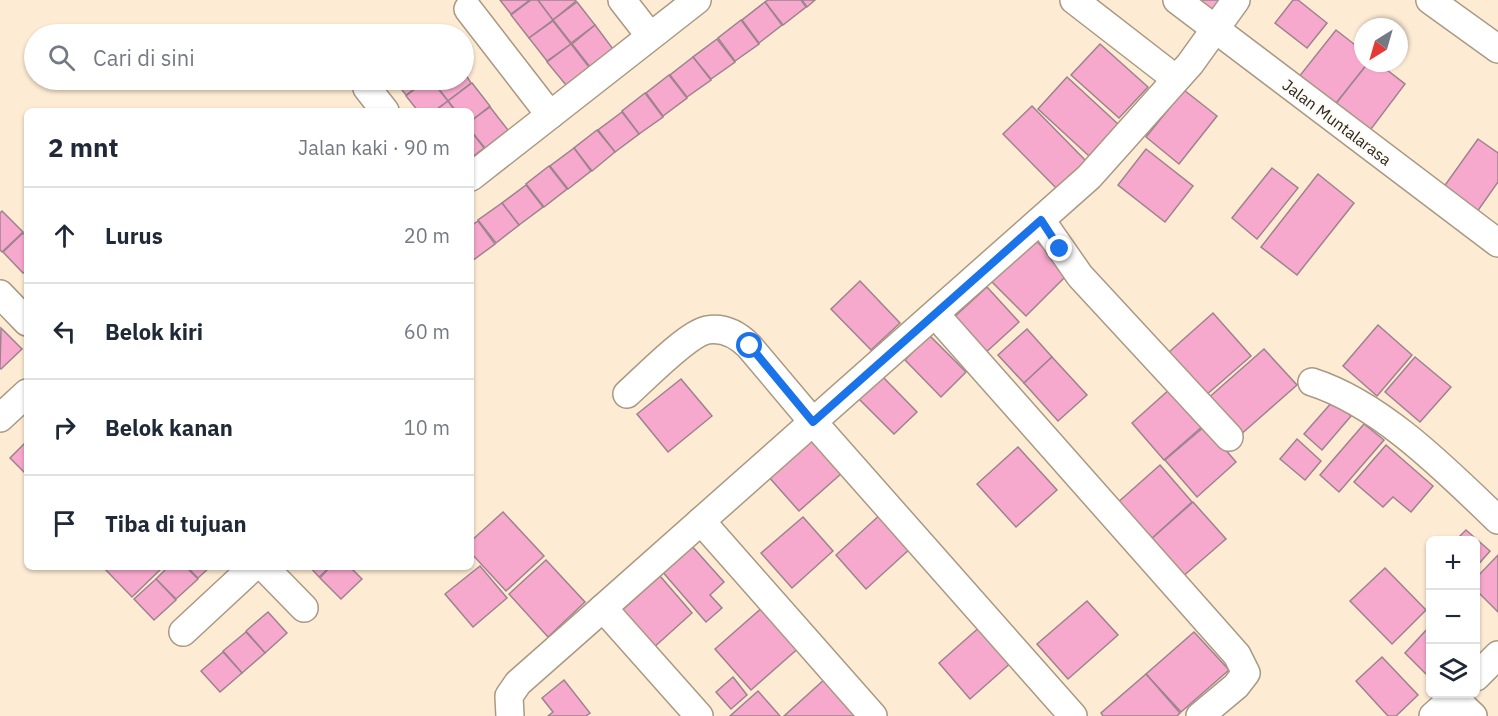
<!DOCTYPE html>
<html lang="id">
<meta charset="utf-8">
<style>
body{margin:0;font-family:"IBM Plex Sans",sans-serif;background:#f6f6f7;color:#1f2937}
.controls{position:absolute;right:18px;bottom:18px;display:grid;overflow:hidden;border-radius:9px;box-shadow:0 2px 4px #0004}
.controls button{width:54px;height:54px;display:grid;place-items:center;padding:0;border:0;border-bottom:2px solid #e0e1e3;background:#fff;color:#1f2937;font:30px sans-serif}
.compass{position:absolute;left:1354px;top:18px;width:54px;height:54px;border-radius:50%;background:#fff;box-shadow:0 2px 4px #0004;rotate:217deg}
.stop{position:absolute;width:18px;height:18px;margin:-14px;border:4px solid #1a73e8;border-radius:50%;background:#fff}
.stop.end{background:#1a73e8;border-color:#fff;box-shadow:0 2px 6px #0008}
.list{margin:0;padding:0;list-style:none}
h2{display:flex;justify-content:space-between;align-items:center;height:78px;margin:0;padding:0 24px;font-size:26px}
h2 small{font-size:20px;font-weight:400;color:#747a83}
.list li{display:grid;grid-template-columns:39px 1fr auto;gap:18px;align-items:center;box-sizing:border-box;height:96px;padding:0 24px;border-top:2px solid #e0e1e3}
.list b{display:block;font-size:22px;white-space:nowrap}
.list em{font-size:20px;font-style:normal;color:#747a83}
.icon{flex:none;width:33px;height:33px;fill:none;stroke:currentColor;stroke-width:2;stroke-linecap:round;stroke-linejoin:round}
.map{position:relative;flex:none;width:1498px;height:716px;overflow:hidden}
.search{position:absolute;background:#fff;box-shadow:0 2px 4px #0004;left:24px;top:24px;width:450px;height:66px;display:flex;align-items:center;gap:15px;box-sizing:border-box;padding:0 21px;border-radius:33px;color:#747a83;font-size:22px}
.panel{position:absolute;background:#fff;box-shadow:0 2px 4px #0004;left:24px;top:108px;width:450px;height:462px;border-radius:9px}
.map>svg:first-child{display:block}
</style>
<div class="map">
<svg width="1498" height="716" viewBox="0 0 1498 716">
<rect width="100%" height="100%" fill="#fdebd4"/>
<g fill="#f7a9cd" stroke="#9d838e" stroke-width="1.5">
<polygon points="500,0 530,0 511,14"/>
<polygon points="531,0 538,0 553,20 529,38 511,15"/>
<polygon points="538,0 575,0 576,1 553,20"/>
<polygon points="768,0 801,0 806,7 783,25 765,2"/>
<polygon points="802,0 815,0 807,7"/>
<polygon points="1187,0 1223,0 1210,18"/>
<polygon points="1293,0 1298,0 1327,23 1307,48 1275,23"/>
<polygon points="577,2 595,25 571,43 553,20"/>
<polygon points="765,2 782,25 759,43 742,20"/>
<polygon points="741,20 759,44 735,61 718,38"/>
<polygon points="553,21 571,44 547,61 529,38"/>
<polygon points="595,25 613,49 590,67 572,44"/>
<polygon points="1336,30 1363,51 1363,63 1368,63 1334,106 1298,78"/>
<polygon points="717,39 735,62 711,79 693,57"/>
<polygon points="571,44 589,67 566,85 547,62"/>
<polygon points="1100,44 1148,87 1119,118 1071,75"/>
<polygon points="693,57 711,80 687,97 670,75"/>
<polygon points="1368,63 1378,63 1405,84 1368,133 1334,106"/>
<polygon points="464,72 471,83 448,101 432,80 464,80"/>
<polygon points="669,75 687,98 663,116 646,93"/>
<polygon points="1067,77 1118,124 1089,156 1038,109"/>
<polygon points="394,80 426,80 406,95"/>
<polygon points="427,80 431,80 448,101 434,111 418,111 406,96"/>
<polygon points="472,83 490,106 471,121 471,111 456,111 448,101"/>
<polygon points="1184,90 1217,116 1179,164 1146,137"/>
<polygon points="645,93 663,117 639,134 622,111"/>
<polygon points="448,101 455,111 435,111"/>
<polygon points="1032,106 1088,163 1059,191 1003,134"/>
<polygon points="490,107 508,130 485,148 471,131 471,121"/>
<polygon points="622,112 639,134 615,152 598,130"/>
<polygon points="597,130 615,152 592,171 574,148"/>
<polygon points="471,131 484,148 471,158"/>
<polygon points="1478,139 1498,153 1498,182 1472,219 1438,195"/>
<polygon points="574,148 591,171 568,189 550,166"/>
<polygon points="1146,149 1193,186 1165,222 1118,185"/>
<polygon points="549,166 567,189 544,207 526,184"/>
<polygon points="1272,168 1298,188 1257,239 1232,218"/>
<polygon points="1318,174 1354,203 1297,275 1261,247"/>
<polygon points="526,185 543,207 519,225 502,203"/>
<polygon points="502,203 519,225 496,243 478,220"/>
<polygon points="2,211 23,232 2,252 0,250 0,213"/>
<polygon points="478,221 495,244 472,261 471,226"/>
<polygon points="23,233 27,237 27,270 23,273 3,252"/>
<polygon points="1031,236 1069,273 1026,316 989,279"/>
<polygon points="860,281 900,323 871,350 831,309"/>
<polygon points="987,287 1019,322 983,355 951,320"/>
<polygon points="1213,313 1251,356 1205,396 1168,353"/>
<polygon points="1378,325 1412,355 1377,396 1343,366"/>
<polygon points="1,328 22,349 1,369 0,368"/>
<polygon points="1027,329 1052,357 1024,383 998,355"/>
<polygon points="929,335 966,372 941,397 905,360"/>
<polygon points="1264,349 1297,385 1239,436 1206,400"/>
<polygon points="1052,357 1087,395 1058,421 1024,383"/>
<polygon points="1415,357 1451,387 1420,422 1385,392"/>
<polygon points="882,376 917,412 894,434 858,398"/>
<polygon points="681,379 712,416 668,452 637,414"/>
<polygon points="1171,388 1204,425 1164,460 1132,423"/>
<polygon points="1333,401 1351,416 1322,450 1304,434"/>
<polygon points="1364,424 1384,440 1339,492 1320,475"/>
<polygon points="1205,426 1236,462 1197,497 1165,460"/>
<polygon points="812,438 842,473 799,511 768,476"/>
<polygon points="1297,439 1321,461 1305,480 1280,459"/>
<polygon points="27,441 27,475 10,458"/>
<polygon points="1386,445 1433,486 1411,512 1393,497 1383,507 1354,482"/>
<polygon points="1018,447 1057,490 1016,527 977,484"/>
<polygon points="1160,465 1192,502 1149,541 1116,504"/>
<polygon points="1193,502 1226,539 1181,578 1149,541"/>
<polygon points="503,512 544,556 506,591 471,553 471,541"/>
<polygon points="882,513 912,547 866,589 836,555"/>
<polygon points="803,517 833,551 792,588 761,553"/>
<polygon points="1466,530 1490,551 1476,567 1476,540 1456,540"/>
<polygon points="690,544 724,582 710,595 722,608 706,622 661,570"/>
<polygon points="1498,555 1498,612 1476,590 1476,578"/>
<polygon points="546,560 585,602 548,637 509,594"/>
<polygon points="480,566 507,598 473,627 445,594"/>
<polygon points="103,567 163,567 132,597"/>
<polygon points="168,567 186,567 198,579 176,599 156,579"/>
<polygon points="187,567 210,567 198,578"/>
<polygon points="310,567 330,567 319,577"/>
<polygon points="330,567 350,567 362,579 341,599 320,578"/>
<polygon points="1385,568 1426,610 1392,644 1350,601"/>
<polygon points="660,576 692,613 652,649 620,612"/>
<polygon points="156,579 176,600 154,620 134,599"/>
<polygon points="1087,601 1118,635 1068,679 1037,644"/>
<polygon points="765,605 801,646 751,690 715,649"/>
<polygon points="268,612 287,633 265,653 246,631"/>
<polygon points="982,625 1013,661 970,699 939,663"/>
<polygon points="1430,626 1430,675 1429,677 1405,653"/>
<polygon points="246,632 265,653 242,673 223,651"/>
<polygon points="1194,632 1229,670 1181,712 1146,674"/>
<polygon points="223,652 242,673 220,692 201,671"/>
<polygon points="1382,657 1418,695 1396,716 1388,716 1356,681"/>
<polygon points="1146,674 1180,713 1177,716 1103,716 1101,713"/>
<polygon points="733,677 747,695 731,709 716,692"/>
<polygon points="826,678 859,716 784,716"/>
<polygon points="564,680 590,713 586,716 548,716 553,712 542,698"/>
<polygon points="758,691 780,716 730,716"/>
</g>
<g fill="none" stroke-linecap="round" stroke-linejoin="round">
<g stroke="#a99983" stroke-width="30">
<g id="street">
<polyline points="622,0 650,36"/>
<polyline points="1074,0 1176,79"/>
<polyline points="1177,0 1498,243"/>
<polyline points="1430,0 1498,49"/>
<polyline points="468,9 550,115"/>
<polyline points="367,88 385,111"/>
<polyline points="471,177 697,0"/>
<polyline points="1041,220 1080,276 1229,437"/>
<polyline points="0,294 27,322"/>
<polyline points="935,314 1237,655 1246,673 1236,686 1200,716"/>
<path d="M1312 382C1381 404 1446 470 1498 520"/>
<path d="M627 394C644 379 687 334 707 330 724 327 738 335 749 346L813 422 1073 716"/>
<polyline points="0,418 27,393"/>
<polyline points="701,521 873,716"/>
<polyline points="264,567 304,608"/>
<polyline points="183,632 253,567"/>
<polyline points="1476,677 1498,655"/>
<polyline points="1454,698 1473,716"/>
<polyline points="510,716 509,696 518,683 603,608"/>
<polyline points="699,716 603,608 1089,177 1190,64 1236,0"/>
<polyline points="1433,716 1458,694"/>
</g>
</g>
<use href="#street" stroke="#fff" stroke-width="27"/>
</g>
<g fill="none" stroke-linecap="round" stroke-linejoin="round">
<polyline stroke="#1a73e8" stroke-width="8" points="750,346 813,422 1041,220 1060,249"/>
</g>
<g text-anchor="middle" stroke-width="4.5" stroke-linejoin="round" paint-order="stroke">
<g font-size="16" fill="#2f2820" stroke="#fefbf6">
<text transform="translate(1337 122) rotate(37)" y="6">Jalan Muntalarasa</text>
</g>
</g>
</svg>
<div class="controls">
<button>+</button>
<button>−</button>
<button><svg class="icon" aria-label="layers" viewBox="0 0 24 24"><path d="M12 4l9 5-9 5-9-5zM3 14l9 5 9-5"/></svg></button>
</div>
<svg class="compass" viewBox="-18 -18 36 36"><path d="M0-13l5 13h-10z" fill="#e53935"/><path d="M0 13l5-13h-10z" fill="#747a83"/></svg>
<div class="stop" style="left:750px;top:346px"></div>
<div class="stop end" style="left:1060px;top:249px"></div>
<div class="search"><svg class="icon" aria-label="search" viewBox="0 0 24 24"><circle cx="10" cy="10" r="6"/><path d="M15 15l6 6"/></svg>Cari di sini</div>
<section class="panel">
<h2>2 mnt<small>Jalan kaki · 90 m</small></h2>
<ul class="list">
<li><svg class="icon" aria-label="ahead" viewBox="0 0 24 24"><path d="M12 20V5M6 11l6-6 6 6"/></svg><div><b>Lurus</b></div><em>20 m</em></li>
<li><svg class="icon" aria-label="left" viewBox="0 0 24 24"><path d="M17 20v-9H6M10 6l-5 5 5 5"/></svg><div><b>Belok kiri</b></div><em>60 m</em></li>
<li><svg class="icon" aria-label="right" viewBox="0 0 24 24"><path d="M7 20v-9h11M14 6l5 5-5 5"/></svg><div><b>Belok kanan</b></div><em>10 m</em></li>
<li><svg class="icon" aria-label="arrive" viewBox="0 0 24 24"><path d="M6 21V4h12l-3 4 3 4H6"/></svg><div><b>Tiba di tujuan</b></div></li>
</ul>
</section>
</div>
